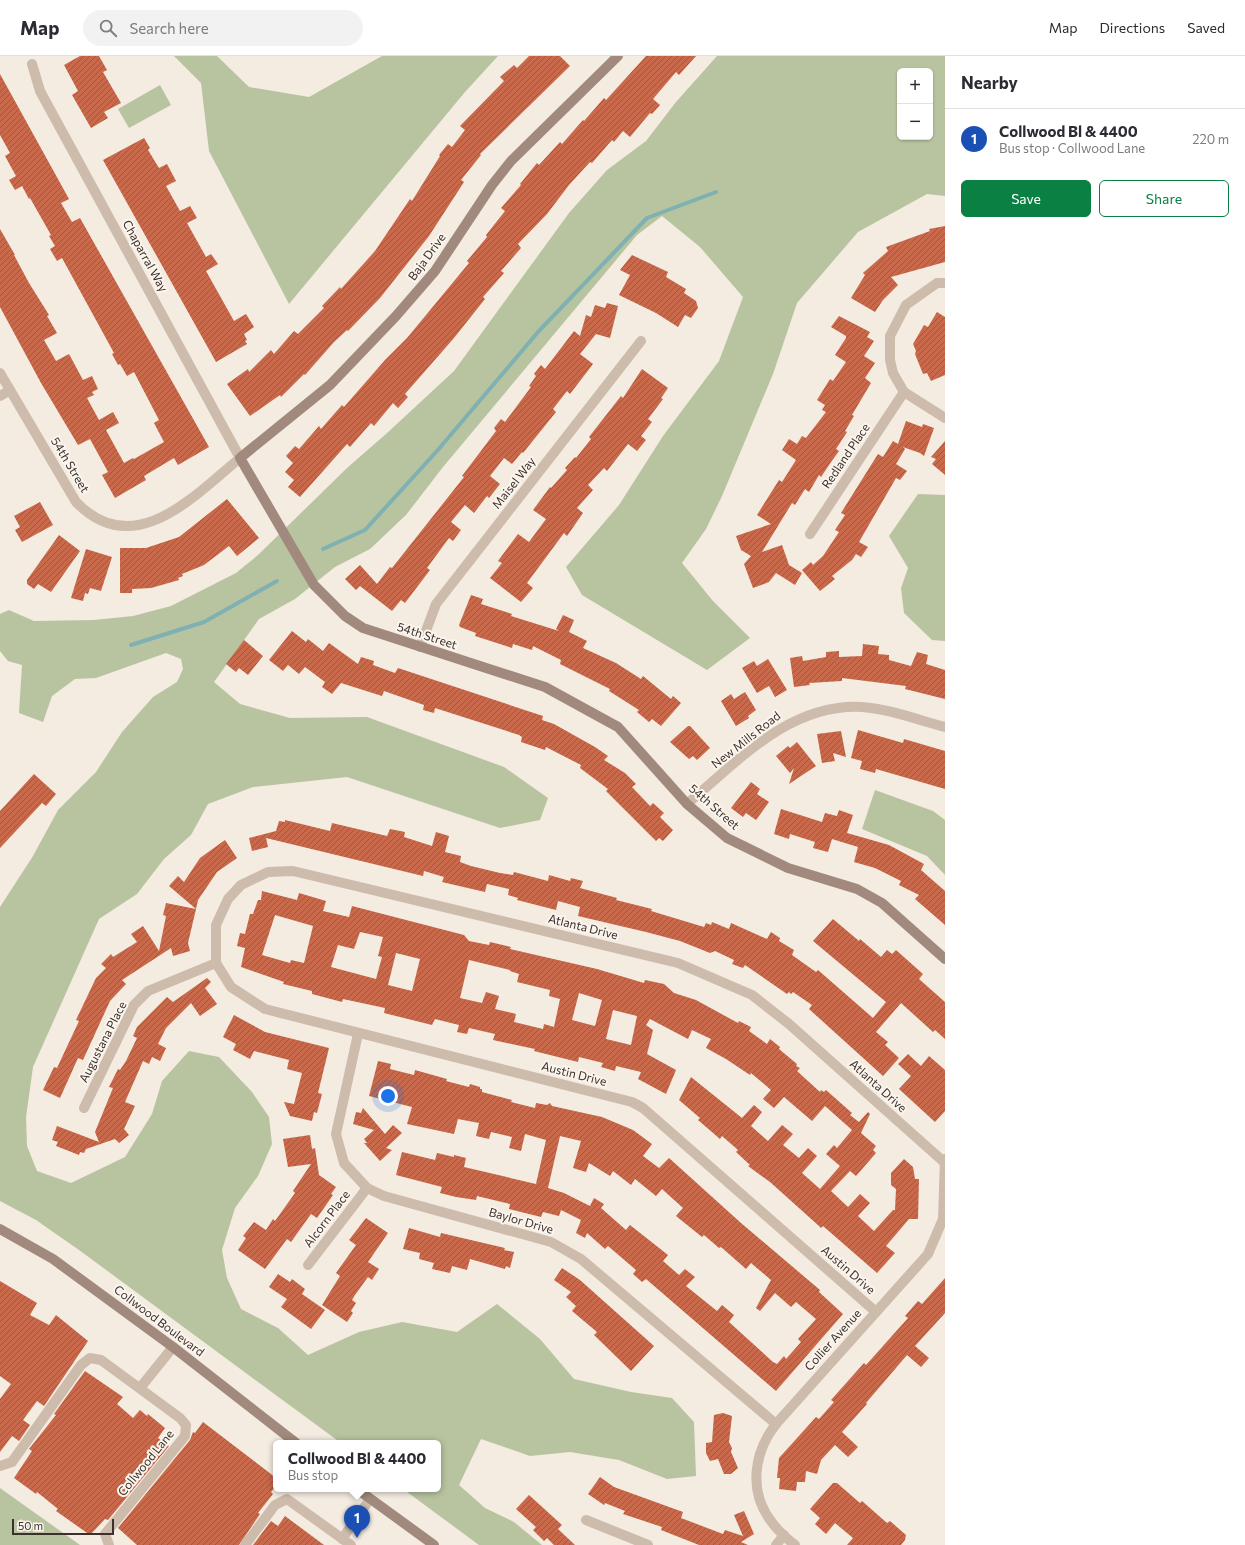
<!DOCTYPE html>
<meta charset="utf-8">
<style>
body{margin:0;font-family:Commissioner,sans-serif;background:#f2f2f3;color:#2b2b33}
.controls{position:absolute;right:12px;top:12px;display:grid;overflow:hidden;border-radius:6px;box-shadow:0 1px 3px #0004}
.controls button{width:36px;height:36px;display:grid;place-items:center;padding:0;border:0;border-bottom:1px solid #e1e1e2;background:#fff;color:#2b2b33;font:20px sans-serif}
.scale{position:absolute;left:12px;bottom:10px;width:102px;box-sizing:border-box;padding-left:4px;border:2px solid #3b302b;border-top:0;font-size:11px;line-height:14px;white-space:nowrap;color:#3b302b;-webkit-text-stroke:3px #fbf5ee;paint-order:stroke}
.you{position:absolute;left:388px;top:1040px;width:14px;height:14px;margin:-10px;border:3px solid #fff;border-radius:50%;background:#1a73e8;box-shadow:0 0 0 6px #1a73e833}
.badge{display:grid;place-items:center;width:26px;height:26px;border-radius:50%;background:#0b8043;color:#fff;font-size:13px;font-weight:700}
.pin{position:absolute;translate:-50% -33px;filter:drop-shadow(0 1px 2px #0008)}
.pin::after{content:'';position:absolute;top:21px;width:14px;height:12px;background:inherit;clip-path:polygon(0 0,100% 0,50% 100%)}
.popup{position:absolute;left:273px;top:1384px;width:168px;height:52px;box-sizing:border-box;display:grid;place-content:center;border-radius:6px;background:#fff;filter:drop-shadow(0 1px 3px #0005);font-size:13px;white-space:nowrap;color:#7c7c81}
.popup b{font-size:15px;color:#2b2b33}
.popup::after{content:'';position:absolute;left:50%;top:100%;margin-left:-8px;border:8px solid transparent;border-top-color:#fff}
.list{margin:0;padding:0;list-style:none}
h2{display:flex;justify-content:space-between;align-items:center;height:52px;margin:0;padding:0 16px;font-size:17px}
h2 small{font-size:13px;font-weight:400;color:#7c7c81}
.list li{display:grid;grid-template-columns:26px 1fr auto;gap:12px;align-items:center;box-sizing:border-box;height:60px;padding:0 16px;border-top:1px solid #e1e1e2}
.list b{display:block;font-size:15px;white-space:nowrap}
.list p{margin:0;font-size:13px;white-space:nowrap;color:#7c7c81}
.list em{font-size:13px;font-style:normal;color:#7c7c81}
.actions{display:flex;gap:8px;padding:12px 16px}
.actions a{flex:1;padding:9px 0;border:1px solid #0b8043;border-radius:6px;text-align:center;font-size:14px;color:#0b8043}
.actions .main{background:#0b8043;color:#fff}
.icon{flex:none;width:22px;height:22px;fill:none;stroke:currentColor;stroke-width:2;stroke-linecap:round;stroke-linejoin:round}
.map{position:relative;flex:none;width:945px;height:1489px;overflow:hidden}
header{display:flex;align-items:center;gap:24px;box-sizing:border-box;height:56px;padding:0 20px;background:#fff;border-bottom:1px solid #e1e1e2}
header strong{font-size:19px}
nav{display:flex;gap:22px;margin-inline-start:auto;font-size:14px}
.search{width:280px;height:36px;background:#f2f2f3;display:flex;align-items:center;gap:10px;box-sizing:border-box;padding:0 14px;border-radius:22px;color:#7c7c81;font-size:15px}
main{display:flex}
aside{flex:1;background:#fff}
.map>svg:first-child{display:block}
</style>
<header>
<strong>Map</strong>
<div class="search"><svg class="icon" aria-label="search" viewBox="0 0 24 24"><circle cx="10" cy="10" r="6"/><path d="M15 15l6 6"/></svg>Search here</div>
<nav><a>Map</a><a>Directions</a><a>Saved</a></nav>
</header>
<main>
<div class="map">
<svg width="945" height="1489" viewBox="0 0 945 1489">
<defs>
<pattern id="building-hatch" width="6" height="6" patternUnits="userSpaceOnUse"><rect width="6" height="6" fill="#c8694b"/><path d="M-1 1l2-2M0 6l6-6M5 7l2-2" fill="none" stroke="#a4573f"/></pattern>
</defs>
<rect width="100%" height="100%" fill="#f4ebe1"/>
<g fill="#b8c4a0" fill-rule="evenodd">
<polygon points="174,0 217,0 249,31 309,41 382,0 498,0 465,36 289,248 209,95 201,27"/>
<path d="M717 0H945V140L927 138 858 176 797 247 773 318 722 440 706 473 682 507 713 545 750 582 707 614 582 539 566 511 619 449 663 380 719 305 743 241 700 191 662 160 637 179 443 411 406 459 370 493 335 511 295 543 259 563 214 626 240 648 290 662 367 661 504 711 548 742 540 764 500 772 347 721 253 731 208 748 191 779 164 803 137 838 99 863 33 1011 26 1061 27 1090 37 1115 71 1127 125 1101 152 1058 162 1025 189 995 219 1001 252 1036 269 1061 272 1088 258 1120 235 1152 222 1194 227 1222 241 1253 278 1272 308 1299 359 1276 402 1266 457 1276 497 1248 540 1283 574 1323 631 1336 672 1342 694 1366 696 1420 667 1423 619 1404 570 1396 530 1400 481 1383 459 1429 485 1452 514 1466 542 1489H479L403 1433H438V1387H341L79 1194 36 1164 0 1145V851L33 800 58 754 96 716 122 676 153 641 177 626 183 613 181 603 166 597 96 622 75 623 52 640 43 666 19 657 22 609 8 605 0 595V558L9 554 34 565 94 564 133 560 171 550 236 517 258 499 347 412 386 378 454 315 569 157 607 114 646 85 676 46ZM900 15H930V81H900Z"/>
<polygon points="160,29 171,49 129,72 118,53"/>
<polygon points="918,438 945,439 945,585 932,584 904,557 901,532 908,512 889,480"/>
<polygon points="875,734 933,755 945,764 945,819 927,800 862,773"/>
<polygon points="0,1432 80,1489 0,1489"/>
</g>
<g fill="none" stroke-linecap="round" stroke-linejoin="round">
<g stroke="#7fb0b2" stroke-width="4">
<polyline points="323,493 365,474 437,395 538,276 647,162 716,136"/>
<polyline points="131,589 204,566 277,525"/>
</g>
</g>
<g fill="url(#building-hatch)" fill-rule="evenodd">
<polygon points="80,0 99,0 107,14 103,16 121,47 104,56 108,62 91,72 72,39 78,35 64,9"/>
<polygon points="529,0 560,0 570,10 480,98 481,99 461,124 464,126 429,180 380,242 348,275 347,274 334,286 305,319 304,318 281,341 280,339 250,360 227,328 248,313 249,316 271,294 274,298 294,275 298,278 324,252 322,250 340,231 341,233 375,195 410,143 412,145 440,100 439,99 448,88 452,91 465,74 460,70 504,25 500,21 514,9 517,12"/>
<polygon points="646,0 696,0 679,19 676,16 653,43 660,49 652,58 650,57 630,81 623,75 614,86 612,84 592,107 590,106 569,129 547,158 518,188 521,192 501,215 504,217 483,241 485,243 454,282 405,338 408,341 398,352 393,347 374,370 371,367 350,391 347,388 300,441 288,431 294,424 285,416 293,407 286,400 295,390 299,393 319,370 321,373 342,349 344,351 385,304 407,282 469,207 467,205 487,181 486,179 505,155 501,152 521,129 520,128 537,107 539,109 560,86 562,88 583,64 584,65 604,42 606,44"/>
<polygon points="0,18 69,143 61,147 72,166 80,162 209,391 178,409 174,402 144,420 146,424 115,442 102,419 108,416 90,383 78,389 41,327 0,251 0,173 15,199 14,199 29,227 49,259 47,260 57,277 44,284 56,305 69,298 83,324 92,320 98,333 92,336 94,339 87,342 99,364 113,356 119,367 106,374 124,407 133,402 134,403 164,386 154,367 159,364 134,316 127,320 120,308 118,309 112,298 114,297 62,202 57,205 50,193 55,190 49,180 51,179 30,142 29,143 22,130 15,134 9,124 16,120 5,100 10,97 0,79"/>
<polygon points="144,82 150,92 148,94 159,112 167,108 176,125 166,130 180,155 190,150 197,162 187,167 206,201 211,198 218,208 206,215 234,265 246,258 254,271 244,278 247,284 245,285 247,288 216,306 103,104"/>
<polygon points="945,170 945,206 891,221 898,229 883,244 875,256 851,242 865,219 863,217 888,195 886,191 930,175 929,173"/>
<polygon points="632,199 668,216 666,221 686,233 684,237 696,245 698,252 691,262 685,259 678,271 656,257 619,239 630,219 620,214"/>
<polygon points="607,247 618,250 610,282 596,278 580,298 593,308 570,338 567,335 553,353 556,356 523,397 522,396 512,408 504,402 490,420 500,428 489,442 487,440 474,457 465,449 451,466 461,474 453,485 449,482 427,512 430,514 405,547 401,544 392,555 360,530 356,534 345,523 360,509 377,528 390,511 392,512 464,421 462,420 496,375 494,372 501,363 505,366 531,331 529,330 536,320 534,318 541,309 545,313 574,275 580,280 586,259 591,261 595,249 605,252"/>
<polygon points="937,256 945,261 945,319 931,325 927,317 923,318 915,298 916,295 913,288 924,269 928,271"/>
<polygon points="839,260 870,276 867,281 874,285 864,300 875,307 865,322 871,327 852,359 854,360 845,375 847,376 836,393 839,395 831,406 821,421 819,419 809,436 805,433 795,449 792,447 762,496 782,489 789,509 802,517 795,529 776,517 769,526 753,532 744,508 751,500 741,494 736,480 771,468 757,459 779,424 782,426 796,404 782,394 789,383 797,388 802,380 806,382 826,356 822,354 825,349 817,344 830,323 833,325 846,306 835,299 846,282 846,280 831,271"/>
<polygon points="642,313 668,332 661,342 663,343 648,363 652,366 641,380 646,384 637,395 628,388 607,415 604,412 588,429 593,434 577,452 583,457 567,480 564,477 527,527 533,532 521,546 490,522 502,507 498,505 518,478 529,486 546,463 533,454 550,431 551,432 567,414 565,412 575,401 576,402 591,383 589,381 621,340 623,342"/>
<polygon points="906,365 922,371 923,368 934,372 924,400 920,397 903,391 905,393 896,408 907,415 900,424 896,422 859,486 868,491 861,501 856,498 852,504 832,520 835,523 820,535 802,514 811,506 813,509 823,500 839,476 835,474 845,459 841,457 878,398 883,401 893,385 898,388"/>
<polygon points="945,385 945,419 932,408 936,403 931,401"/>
<polygon points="227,443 259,482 237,500 229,490 204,509 182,518 183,520 178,522 179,524 151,532 132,533 132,537 120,537 120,492 146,492 179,481"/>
<polygon points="40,446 53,469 22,486 15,474 20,471 14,460"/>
<polygon points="59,479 80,495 51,536 38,528 34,533 27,528 27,524"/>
<polygon points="86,493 112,501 101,535 90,532 88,538 85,537 83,545 71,542"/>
<polygon points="471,539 483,543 481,548 512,558 511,560 559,575 556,573 563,559 574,564 569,576 587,585 583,592 616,607 641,623 643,620 671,643 673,640 681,647 661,670 652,663 649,666 637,656 639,654 609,635 610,633 560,608 561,604 533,590 532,594 513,588 512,592 475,580 476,577 460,571 459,569"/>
<polygon points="292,575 306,586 308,583 323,595 329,587 358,608 361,601 374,605 373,609 395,617 398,612 543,660 542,664 554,668 595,691 608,700 604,704 625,717 636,728 632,731 650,750 653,747 664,757 660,761 673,774 663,785 659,782 656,785 606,735 608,733 580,712 581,709 546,691 545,694 521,686 522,681 519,679 435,652 434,657 423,654 424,649 384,635 382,640 341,627 332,638 322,631 325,626 305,611 299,618 288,609 283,615 269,604"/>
<polygon points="244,584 263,600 248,619 239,612 236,616 226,608"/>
<polygon points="863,588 879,590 878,598 889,599 889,604 911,610 917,596 928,599 926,608 945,614 945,643 905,633 906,630 842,622 842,625 809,627 810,629 794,631 790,602 802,600 803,605 826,601 826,596 839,595 839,601 862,600"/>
<polygon points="768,603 787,634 775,641 769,630 757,637 742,612 754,605 757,610"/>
<polygon points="745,636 756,654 748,660 749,662 736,670 721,645 731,638 734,643"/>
<polygon points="688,670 690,670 710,692 697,704 693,700 689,703 670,686"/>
<polygon points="858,674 903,687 904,683 945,695 945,733 876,713 875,717 860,713 862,705 851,702"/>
<polygon points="841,675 846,701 833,697 835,705 822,707 817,678"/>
<polygon points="797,686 816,710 789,728 794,712 790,717 776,700 788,690 790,692"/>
<polygon points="34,718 56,738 46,750 42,747 0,792 0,755"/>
<polygon points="751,726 760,733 757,738 769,746 756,764 746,757 743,761 731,752"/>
<polygon points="781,753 822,766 825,757 837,760 839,754 853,759 847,777 889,789 924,808 921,814 945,835 945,869 915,843 919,839 899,829 901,825 875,812 854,806 858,791 832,783 828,796 813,792 815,786 790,778 789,783 774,778"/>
<polygon points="285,764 330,775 332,767 387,780 390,773 405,776 404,781 432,790 436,776 449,780 445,796 461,800 460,806 471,810 500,817 513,819 514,816 548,825 549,819 570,825 571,822 583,825 580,832 617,842 616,844 652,853 651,855 704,871 706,867 711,869 712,866 729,873 731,867 767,883 771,876 780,882 779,885 794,894 792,899 816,916 818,914 873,962 886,946 813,885 833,863 859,885 860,883 881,901 887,894 892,898 896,894 923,918 919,923 945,946 945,983 935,974 933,976 901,947 876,976 888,986 885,989 899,1002 883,1020 809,953 812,949 793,936 791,938 789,936 787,938 745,909 743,912 732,908 734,904 715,895 710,897 680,885 646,876 578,860 580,851 558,845 556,854 517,844 518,842 508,839 509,833 487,828 485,836 442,826 444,821 424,815 423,820 266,782 268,791 252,795 249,782 276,775 279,765 285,766"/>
<polygon points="225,784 237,802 217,816 198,844 196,853 169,830 178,820 184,826 200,802"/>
<path d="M262 835 297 844 299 837 326 845 323 855 349 861 352 850 464 879 469 885 489 889 490 886 511 891 510 893 597 913 644 927 645 924 664 928 674 937 696 944 738 967 739 965 751 971 749 975 767 988 770 983 780 991 779 993 797 1008 796 1010 800 1012 797 1015 820 1036 821 1034 824 1036 826 1034 852 1057 850 1059 859 1066 868 1056 870 1058 861 1077 876 1090 873 1094 876 1097 856 1120 850 1115 831 1135 848 1151 860 1138 870 1147 858 1160 874 1175 893 1154H895L896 1133 891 1129V1117L904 1103 913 1111 915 1123H919L918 1163H909L886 1190 895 1197 877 1217 823 1170 821 1172 819 1170 770 1126 748 1110 750 1109 736 1096 738 1094 722 1080 720 1083 698 1064 700 1062 679 1044 691 1021 742 1062 754 1049 762 1056 751 1070 768 1085 782 1069 793 1078 783 1089 799 1102 808 1092 817 1100 802 1117 820 1133 840 1110 826 1098 834 1089 837 1092 852 1074 825 1050 812 1065 784 1041 774 1052 763 1043 771 1034 751 1017 750 1019 726 1003 706 992 711 983 692 974 688 983 650 963 646 969 653 974 647 998 676 1014 666 1038 638 1023 641 1016 616 1010 615 1015 601 1011 603 1007 579 1001 578 1006 534 995 535 993 493 984 495 978 469 972 467 978 457 976 459 969 435 963 432 969 384 957 385 952 343 943 342 946 312 938V935L283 928 284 926 241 911 245 892 237 890 240 877 245 878 250 858H253L258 844H261ZM275 859 313 870 304 907 291 904 290 907 262 899ZM360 876 383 881 378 900 382 901 376 923 331 911 338 889 354 893ZM396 897 420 903 412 935 388 929ZM469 904 510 914V915L519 918 517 926 550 934 549 940 560 943 554 971 544 968 543 973 514 966 516 958 495 953 499 940 486 936 482 947 460 942ZM579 937 602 944 595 970 572 964ZM613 954 637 960 631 989 606 983Z"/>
<polygon points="166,847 196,853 188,887 190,895 173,900 171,892 122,924 126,928 110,945 83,1004 78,1002 60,1042 43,1034 54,1011 57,1012 79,965 76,964 96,922 106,912 101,908 111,898 113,901 137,886 131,878 143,870 159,895 166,860 163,859"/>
<polygon points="207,922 211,926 205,932 217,948 200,960 191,947 166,972 158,988 166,992 160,1005 152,1001 149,1008 143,1005 125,1046 135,1050 124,1073 129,1079 119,1087 115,1083 86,1093 84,1097 80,1096 79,1099 56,1090 58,1086 52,1084 57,1070 99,1086 95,1076 113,1032 109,1031 118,1013 120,1014 126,1005 137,982 133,980 137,971 167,941 173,946"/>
<polygon points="234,959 265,976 329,992 318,1037 322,1038 317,1057 314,1056 312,1065 290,1060 284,1046 294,1048 302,1017 287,1013 289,1004 254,995 250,1003 233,994 236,988 223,981"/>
<polygon points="908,998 921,1010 929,1000 945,1014 945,1055 935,1066 899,1033 911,1020 898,1008"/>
<path d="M378 1005 391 1008 390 1013 414 1019 415 1014 447 1023 446 1025 469 1031 470 1028 480 1031V1033H482V1036L512 1044 511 1046 535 1052 536 1047 547 1049 550 1047 552 1050 602 1061 633 1074 652 1088 643 1100 659 1112 669 1102 741 1167 820 1234 819 1236 843 1258 776 1335 646 1223 642 1226 633 1218 636 1214 608 1190 605 1193 587 1177 585 1182 576 1177 581 1164 561 1154 559 1160 543 1156 541 1161 509 1153 510 1148 477 1140 476 1144 456 1141 440 1137 442 1131 396 1119 402 1096 435 1104 437 1097 454 1101V1099L466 1102 464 1111 536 1128 546 1084 525 1078 521 1095 509 1092 512 1081 491 1076 489 1083 476 1080 479 1067 458 1063 454 1078 407 1068 412 1051 369 1040ZM560 1080 581 1085 573 1112 586 1116 589 1107 610 1120 613 1115 631 1129 635 1123 656 1140 662 1133 683 1152 676 1160 702 1181 704 1179 719 1192 721 1191 746 1213 751 1207 771 1224 756 1252 760 1255 775 1237 791 1251 796 1246 816 1263 798 1283 801 1286 786 1303 784 1300 777 1308 773 1306 729 1266 734 1259 722 1249 717 1255 686 1230 695 1221 685 1213 679 1219 663 1205 668 1199 630 1169 626 1174 601 1152 604 1148 594 1142 590 1150 564 1137 548 1132Z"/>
<polygon points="363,1052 385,1078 393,1069 402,1077 386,1092 392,1094 380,1105 364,1087 367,1087 364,1083 374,1074 353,1068 356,1056 361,1057"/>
<polygon points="310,1079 312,1093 315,1092 319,1119 336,1131 331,1138 333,1139 317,1162 311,1158 291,1186 287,1183 265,1213 238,1194 246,1182 243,1180 254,1166 266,1174 273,1163 275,1165 295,1137 293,1135 311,1108 288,1111 283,1083"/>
<polygon points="366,1162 388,1177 368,1206 379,1213 372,1224 368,1221 355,1239 352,1244 356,1247 351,1255 353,1257 347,1266 322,1249 340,1220 336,1217 356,1189 349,1184"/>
<polygon points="409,1172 440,1181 441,1177 505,1192 504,1194 514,1196 510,1212 506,1210 505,1213 470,1203 467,1214 452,1210 450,1217 432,1213 434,1207 419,1203 420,1197 403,1193"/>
<polygon points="562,1212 580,1224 654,1290 631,1315 594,1279 597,1276 572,1255 576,1250 566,1241 571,1236 554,1224"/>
<polygon points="278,1218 290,1226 292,1223 305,1233 302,1238 325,1254 311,1273 281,1251 287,1243 269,1231"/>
<polygon points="945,1222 945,1257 915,1290 929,1302 921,1311 907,1299 866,1347 867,1348 842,1376 858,1391 848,1401 835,1389 821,1404 817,1418 806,1415 805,1426 797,1426 796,1435 779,1433 780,1422 777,1422 779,1402 816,1361 819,1363 834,1346 831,1344 864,1307 866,1309 908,1262 905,1260 918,1245 922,1248"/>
<polygon points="0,1225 37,1247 30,1259 49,1269 56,1259 88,1285 44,1350 37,1345 23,1364 30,1369 19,1385 12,1380 0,1396 0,1343 11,1328 0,1320"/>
<polygon points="85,1315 123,1341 117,1348 133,1362 140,1354 147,1360 148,1358 165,1372 158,1382 169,1390 108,1464 105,1463 90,1479 56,1455 58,1453 37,1436 36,1438 14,1422 32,1395 29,1393 56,1359 54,1358"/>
<polygon points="723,1357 732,1360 729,1386 732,1392 731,1396 738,1412 731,1418 724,1418 718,1403 710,1405 706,1397 706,1387 712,1386 714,1359"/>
<polygon points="203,1366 271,1418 276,1423 276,1430 271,1436 273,1438 258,1457 260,1458 239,1489 137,1489 118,1472 190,1384 193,1376 195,1377"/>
<polygon points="600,1421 614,1431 683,1456 681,1462 723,1478 725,1474 743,1480 734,1459 744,1455 754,1478 741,1486 748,1489 699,1489 661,1474 662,1471 623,1458 625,1455 605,1447 604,1449 588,1438"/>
<polygon points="833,1427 837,1427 860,1447 862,1445 887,1467 890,1465 906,1479 905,1484 901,1489 847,1489 853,1482 835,1467 826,1478 815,1468 820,1462 810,1453"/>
<polygon points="529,1439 562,1469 558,1473 575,1489 554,1489 547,1482 544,1485 533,1474 536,1471 516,1453"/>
<polygon points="285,1460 324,1489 253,1489 271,1465 278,1470"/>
</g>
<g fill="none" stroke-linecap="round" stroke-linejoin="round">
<g stroke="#cdbbac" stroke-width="10">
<polyline points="945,227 937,227 906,249 890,280 890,304 893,317 904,336 945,362"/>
<path d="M0 317 76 446C134 506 194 440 240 402L40 35 32 8"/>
<polyline points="0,340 10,334"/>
<polyline points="810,478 904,336"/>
<polyline points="420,591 436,548 641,285"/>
<path d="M687 748C738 705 790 647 862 651 890 653 918 664 945 671"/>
<polyline points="216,907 216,869 228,843 241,829 268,816 293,815 678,907 752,939 789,968 944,1106"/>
<polyline points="216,907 231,931 265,953 632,1046 643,1052 876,1256"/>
<polyline points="358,978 336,1078 344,1107 367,1132 384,1140 551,1186 581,1203 776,1368"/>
<polyline points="84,1052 134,949 148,935 216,907"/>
<polyline points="308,1209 367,1132"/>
<polyline points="140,1332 173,1291"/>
<polyline points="0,1410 12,1406 81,1309 90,1302 101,1304 180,1362 186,1369 185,1380 105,1478 109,1489"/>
<polyline points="586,1464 648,1489"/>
<polyline points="342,1483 370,1443"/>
<polyline points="245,1489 275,1449 287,1443 351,1489"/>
<polyline points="776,1489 784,1479"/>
<path d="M795 1489C786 1482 777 1474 771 1465 748 1435 754 1396 776 1368L928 1198 943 1163 945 1103"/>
</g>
<g stroke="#a18a7d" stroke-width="10">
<polyline points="618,0 511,105 492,129 435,215 396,260 330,329 240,402 314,529 345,560 363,572 545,631 618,671 687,748 727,782 788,812 857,833 882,847 945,903"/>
<polyline points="0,1173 53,1203 173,1291 296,1387"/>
<polyline points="357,1433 434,1489"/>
</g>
</g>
<g text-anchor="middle" stroke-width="4" stroke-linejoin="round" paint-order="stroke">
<g font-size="12" fill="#3b302b" stroke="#fbf5ee">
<text transform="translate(145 200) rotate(61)" y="4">Chaparral Way</text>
<text transform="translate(427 201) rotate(-54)" y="4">Baja Drive</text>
<text transform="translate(846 400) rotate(-56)" y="4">Redland Place</text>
<text transform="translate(70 409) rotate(59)" y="4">54th Street</text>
<text transform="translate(514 427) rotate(-52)" y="4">Maisel Way</text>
<text transform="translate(427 580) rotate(18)" y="4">54th Street</text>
<text transform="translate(746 684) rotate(-38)" y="4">New Mills Road</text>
<text transform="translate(714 751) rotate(41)" y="4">54th Street</text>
<text transform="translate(583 871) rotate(14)" y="4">Atlanta Drive</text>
<text transform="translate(103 986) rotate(-63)" y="4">Augustana Place</text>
<text transform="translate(574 1018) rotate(14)" y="4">Austin Drive</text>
<text transform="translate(878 1030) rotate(42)" y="4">Atlanta Drive</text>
<text transform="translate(327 1163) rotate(-53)" y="4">Alcorn Place</text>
<text transform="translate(521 1165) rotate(16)" y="4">Baylor Drive</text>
<text transform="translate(848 1214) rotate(41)" y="4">Austin Drive</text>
<text transform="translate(159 1265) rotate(37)" y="4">Collwood Boulevard</text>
<text transform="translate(833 1284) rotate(-48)" y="4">Collier Avenue</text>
<text transform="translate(146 1407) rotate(-51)" y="4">Collwood Lane</text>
</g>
</g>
</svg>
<div class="controls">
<button>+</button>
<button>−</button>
</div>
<div class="scale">50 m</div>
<div class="you"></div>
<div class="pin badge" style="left:357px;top:1482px;background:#1a4fb4">1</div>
<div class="popup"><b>Collwood Bl &amp; 4400</b>Bus stop</div>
</div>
<aside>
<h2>Nearby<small></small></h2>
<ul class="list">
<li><span class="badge" style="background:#1a4fb4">1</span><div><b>Collwood Bl &amp; 4400</b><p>Bus stop · Collwood Lane</p></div><em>220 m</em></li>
</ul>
<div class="actions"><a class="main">Save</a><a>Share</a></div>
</aside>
</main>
